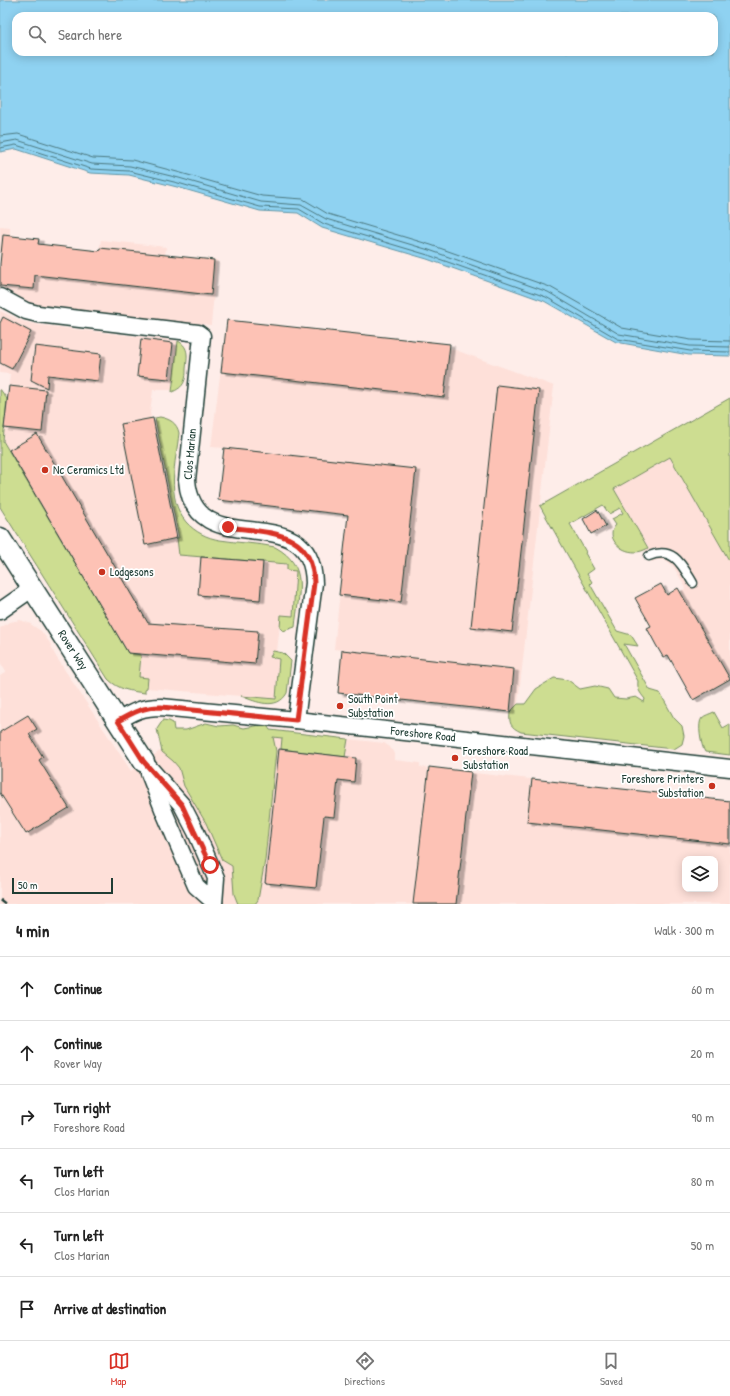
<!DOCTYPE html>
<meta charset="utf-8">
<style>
body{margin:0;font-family:"Patrick Hand",sans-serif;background:#f2f2f2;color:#222}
.controls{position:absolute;right:12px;bottom:12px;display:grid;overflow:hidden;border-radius:8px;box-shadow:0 2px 10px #0003}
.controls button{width:36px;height:36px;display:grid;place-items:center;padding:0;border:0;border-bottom:1px solid #e0e0e0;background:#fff;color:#222;font:20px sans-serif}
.scale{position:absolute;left:12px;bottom:10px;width:101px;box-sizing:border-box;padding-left:4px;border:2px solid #1f3d34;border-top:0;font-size:11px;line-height:14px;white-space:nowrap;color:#1f3d34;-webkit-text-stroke:3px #fff;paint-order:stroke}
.stop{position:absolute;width:12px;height:12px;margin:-9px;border:3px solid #d93025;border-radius:50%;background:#fff}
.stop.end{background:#d93025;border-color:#fff;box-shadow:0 1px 4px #0008}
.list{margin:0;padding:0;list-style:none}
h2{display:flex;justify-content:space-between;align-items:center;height:52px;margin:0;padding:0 16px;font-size:17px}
h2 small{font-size:13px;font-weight:400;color:#767676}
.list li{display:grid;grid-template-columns:26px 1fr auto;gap:12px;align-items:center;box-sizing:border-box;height:64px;padding:0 16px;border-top:1px solid #e0e0e0}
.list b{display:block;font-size:15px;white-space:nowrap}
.list p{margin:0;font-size:13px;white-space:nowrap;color:#767676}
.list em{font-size:13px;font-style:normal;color:#767676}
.icon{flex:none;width:22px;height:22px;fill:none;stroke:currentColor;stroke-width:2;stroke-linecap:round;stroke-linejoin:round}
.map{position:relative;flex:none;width:730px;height:904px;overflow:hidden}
.search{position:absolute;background:#fff;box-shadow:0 2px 10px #0003;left:12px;right:12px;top:12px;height:44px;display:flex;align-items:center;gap:10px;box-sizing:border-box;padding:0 14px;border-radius:12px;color:#767676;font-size:15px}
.sheet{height:436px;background:#fff}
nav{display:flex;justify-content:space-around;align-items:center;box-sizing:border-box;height:56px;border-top:1px solid #e0e0e0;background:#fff;font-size:11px;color:#767676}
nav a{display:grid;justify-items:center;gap:2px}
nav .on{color:#d93025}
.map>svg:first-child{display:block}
</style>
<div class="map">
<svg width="730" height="904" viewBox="0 0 730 904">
<defs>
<filter id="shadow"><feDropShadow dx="4.5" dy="2.5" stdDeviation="0" flood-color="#0004"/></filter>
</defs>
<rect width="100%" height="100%" fill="#feede9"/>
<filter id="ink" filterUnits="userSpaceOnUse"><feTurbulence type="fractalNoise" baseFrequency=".025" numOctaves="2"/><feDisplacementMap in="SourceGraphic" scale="8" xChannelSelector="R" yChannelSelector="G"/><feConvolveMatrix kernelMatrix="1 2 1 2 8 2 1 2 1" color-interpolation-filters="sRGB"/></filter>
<g filter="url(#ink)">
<g fill="#fee0d9" fill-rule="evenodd">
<polygon points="0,226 10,227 10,236 39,239 36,275 41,276 44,245 99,251 101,240 166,247 165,255 217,260 211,325 37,306 24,301 0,289"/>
<polygon points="0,311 22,321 39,325 178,341 172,390 153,390 150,412 151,418 153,418 177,538 179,555 287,564 296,570 293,616 280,624 277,651 273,651 270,657 279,658 276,699 147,688 147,678 139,677 141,655 128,653 3,441 10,374 0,373"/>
<polygon points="227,320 450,344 450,348 554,386 517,712 338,693 342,650 334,649 348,515 218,500 224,448 211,447"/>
<polygon points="670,457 730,562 730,673 728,675 680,592 686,588 673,566 664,560 657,560 652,562 645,550 648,548 614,489"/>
<polygon points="20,620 29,623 41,631 50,643 55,655 131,771 173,742 213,809 245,904 0,904 0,676 6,672 0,662 0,628 10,622"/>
<path d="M269 737H282L281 749 345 756 348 739 384 743 390 747 394 753V760L420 763V767L730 801V904H250ZM685 859H715V889H685Z"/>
</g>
<g fill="#cddd91" stroke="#768d62">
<path d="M178 341C190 347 187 358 186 369 186 373 186 378 184 382 182 387 177 390 172 392Z"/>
<path d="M0 389 7 399 3 441 128 653 141 655 139 677 148 678 147 688 145 689V693C130 691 119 690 108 679L0 507Z"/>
<path d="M730 398V562L670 457 614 489 648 548C628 561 602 539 616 525L612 519 623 513 620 508 609 514 603 505 570 524 586 552 585 553 594 569 587 574 592 582 590 584 617 631 631 635 638 646 624 644 650 690 660 693 674 718 682 726 684 736 682 744 674 749 664 748 521 732C510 727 509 723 510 712L518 704H525L536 689 554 678 568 680 580 689 595 686 608 689 614 698 626 699 636 697 644 702 645 699C640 693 637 689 638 681L540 506Z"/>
<path d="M160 417C170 419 177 423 179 433 176 462 165 497 186 522 195 532 207 538 220 540 238 543 257 543 275 547 310 566 298 594 295 627L283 631 280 628 281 615 293 616 296 571 287 570V564L179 555 177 538H179L155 418Z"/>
<path d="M273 651 283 653 291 661 287 693C277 711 256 702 241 696L276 699 279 659 270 657Z"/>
<path d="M714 712 723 728 730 724V755L705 752C701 746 697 723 702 718 705 715 710 714 714 712Z"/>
<polygon points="163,720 169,721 173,723 174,730 186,730 206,723 219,726 233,725 244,728 266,724 270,730 348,739 345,757 281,749 282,738 273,737 276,751 265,860 258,900 255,904 238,904 234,894 232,866 222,860 206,823 184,786 179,768 173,761 162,752 157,729"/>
</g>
<path fill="#8fd2f1" stroke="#6296a5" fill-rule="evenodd" d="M0 0H730V356L689 355 616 342 544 301 427 259 322 228 298 213 260 211 177 187 129 175 90 173 16 149 0 152ZM16 16H714V52H16Z"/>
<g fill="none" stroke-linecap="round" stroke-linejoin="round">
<g stroke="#4c7980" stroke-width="1">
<polyline points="0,136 18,134 93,158 132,160 181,173 262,196 303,199 328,214 431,245 550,287 622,328 691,340 730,341"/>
<polyline points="0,143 17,140 92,164 130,166 179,178 261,202 301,205 326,219 429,250 548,292 619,334 690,346 730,347"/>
<polyline points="0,148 16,145 91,169 129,171 178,183 260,207 299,209 324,224 428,255 546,297 618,339 690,351 730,352"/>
</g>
</g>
<g fill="#fdc2b5" stroke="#1f3d34" filter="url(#shadow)">
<polygon points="3,235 39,239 38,244 99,251 100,248 214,260 211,295 35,275 34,289 0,286 0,264"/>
<polygon points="3,317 31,332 12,369 0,363 0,323"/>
<polygon points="227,320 450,344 444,397 221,372"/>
<polygon points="141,339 173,343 169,379 137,376"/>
<polygon points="35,346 101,354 98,381 48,375 47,388 31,380"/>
<polygon points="497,385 539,390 512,632 471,627"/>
<polygon points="9,386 46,390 42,432 4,428"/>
<polygon points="153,418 177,538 145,545 121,424"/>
<polygon points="37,434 148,623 258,631 255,664 128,653 9,450"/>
<polygon points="224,448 416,469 401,602 339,595 348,515 218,500"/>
<polygon points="597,510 606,526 591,534 583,519"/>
<polygon points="201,557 263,562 260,600 198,595"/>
<polygon points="661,584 667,595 678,588 730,679 693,700 668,655 663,657 656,645 647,628 651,626 635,598"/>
<polygon points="342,650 514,669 510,712 338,693"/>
<polygon points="28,715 37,729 29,734 43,757 39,760 69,808 26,834 0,793 0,732"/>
<polygon points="279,749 356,758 354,782 338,780 334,817 324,816 316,888 265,883"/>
<polygon points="429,767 471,772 456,904 413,904"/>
<polygon points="532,779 730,801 730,844 527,822"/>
</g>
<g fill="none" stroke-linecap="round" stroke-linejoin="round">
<g stroke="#1f3d34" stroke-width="11">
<path id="service" d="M649 556C674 546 682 565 693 583"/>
</g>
<g stroke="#1f3d34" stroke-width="19">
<g id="minor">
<path d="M0 297 26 311 38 314 198 333 202 336 187 480C194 567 312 493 314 583L296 720"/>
<polyline points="0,611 33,588"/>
<path d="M118 721C134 711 143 707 161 707L296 720 730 768"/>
<polyline points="144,762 182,805 196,832 216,878 214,904"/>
<polyline points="149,773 165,814 196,886 214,902"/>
</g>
</g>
<g stroke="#1f3d34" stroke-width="23">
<polyline id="tertiary" points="0,538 144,762"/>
</g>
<use href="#service" stroke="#fff" stroke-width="8"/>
<use href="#minor" stroke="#fff" stroke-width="16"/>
<use href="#tertiary" stroke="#fff" stroke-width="20"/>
<polyline stroke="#1f3d34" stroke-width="3" stroke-dasharray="6 3" stroke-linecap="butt" points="0,900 5,904"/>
</g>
</g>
<g fill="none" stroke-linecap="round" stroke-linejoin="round" filter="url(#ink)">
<path stroke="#d93025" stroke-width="5" d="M210 865 182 805 144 762 118 721C134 712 143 707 161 707L296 720 314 583C313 530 268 533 228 527"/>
</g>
<g fill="#c8321e" stroke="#fff" stroke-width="1.5">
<circle cx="45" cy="470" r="4"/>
<circle cx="102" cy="572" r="4"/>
<circle cx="340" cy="706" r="4"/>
<circle cx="455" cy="758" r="4"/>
<circle cx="712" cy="786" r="4"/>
</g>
<g text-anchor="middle" stroke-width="3.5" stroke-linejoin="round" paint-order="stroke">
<g font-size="12" fill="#1f3d34" stroke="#fff">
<text transform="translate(190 454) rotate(-85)" y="4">Clos Marian</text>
<text transform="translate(73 650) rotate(57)" y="4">Rover Way</text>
<text transform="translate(423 734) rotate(6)" y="4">Foreshore Road</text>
</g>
<g font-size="12" fill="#1f3d34" stroke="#fff" text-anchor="start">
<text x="53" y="474">Nc Ceramics Ltd</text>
<text x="110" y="576">Lodgesons</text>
<text x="348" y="703">South Point<tspan x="348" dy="14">Substation</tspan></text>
<text x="463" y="755">Foreshore Road<tspan x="463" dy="14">Substation</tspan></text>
<text x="704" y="783" text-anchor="end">Foreshore Printers<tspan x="704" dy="14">Substation</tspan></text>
</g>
</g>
</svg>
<div class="controls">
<button><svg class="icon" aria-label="layers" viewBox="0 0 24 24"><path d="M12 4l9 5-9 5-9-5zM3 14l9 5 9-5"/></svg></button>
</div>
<div class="scale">50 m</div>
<div class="stop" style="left:210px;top:865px"></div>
<div class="stop end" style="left:228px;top:527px"></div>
<div class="search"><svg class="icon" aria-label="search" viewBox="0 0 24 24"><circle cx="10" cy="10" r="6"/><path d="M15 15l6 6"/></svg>Search here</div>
</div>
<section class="sheet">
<h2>4 min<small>Walk · 300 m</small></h2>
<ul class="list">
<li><svg class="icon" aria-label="ahead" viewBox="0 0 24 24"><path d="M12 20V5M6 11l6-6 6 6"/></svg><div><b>Continue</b></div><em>60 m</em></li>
<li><svg class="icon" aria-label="ahead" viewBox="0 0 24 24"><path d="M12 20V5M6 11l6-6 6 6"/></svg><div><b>Continue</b><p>Rover Way</p></div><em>20 m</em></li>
<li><svg class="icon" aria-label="right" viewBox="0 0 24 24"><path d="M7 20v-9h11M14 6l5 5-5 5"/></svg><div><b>Turn right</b><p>Foreshore Road</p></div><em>90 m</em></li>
<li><svg class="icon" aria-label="left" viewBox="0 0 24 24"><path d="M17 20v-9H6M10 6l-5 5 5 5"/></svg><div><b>Turn left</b><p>Clos Marian</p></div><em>80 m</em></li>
<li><svg class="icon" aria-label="left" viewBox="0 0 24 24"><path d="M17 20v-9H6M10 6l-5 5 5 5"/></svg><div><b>Turn left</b><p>Clos Marian</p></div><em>50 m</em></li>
<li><svg class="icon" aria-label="arrive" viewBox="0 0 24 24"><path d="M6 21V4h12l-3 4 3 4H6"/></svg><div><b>Arrive at destination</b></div></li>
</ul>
</section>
<nav>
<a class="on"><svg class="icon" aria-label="map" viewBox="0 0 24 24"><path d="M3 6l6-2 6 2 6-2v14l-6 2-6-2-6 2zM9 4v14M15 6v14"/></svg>Map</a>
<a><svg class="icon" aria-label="directions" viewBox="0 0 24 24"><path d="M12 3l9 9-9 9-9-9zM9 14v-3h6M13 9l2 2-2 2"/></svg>Directions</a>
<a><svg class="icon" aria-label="saved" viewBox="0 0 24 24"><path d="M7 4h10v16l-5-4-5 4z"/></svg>Saved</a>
</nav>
